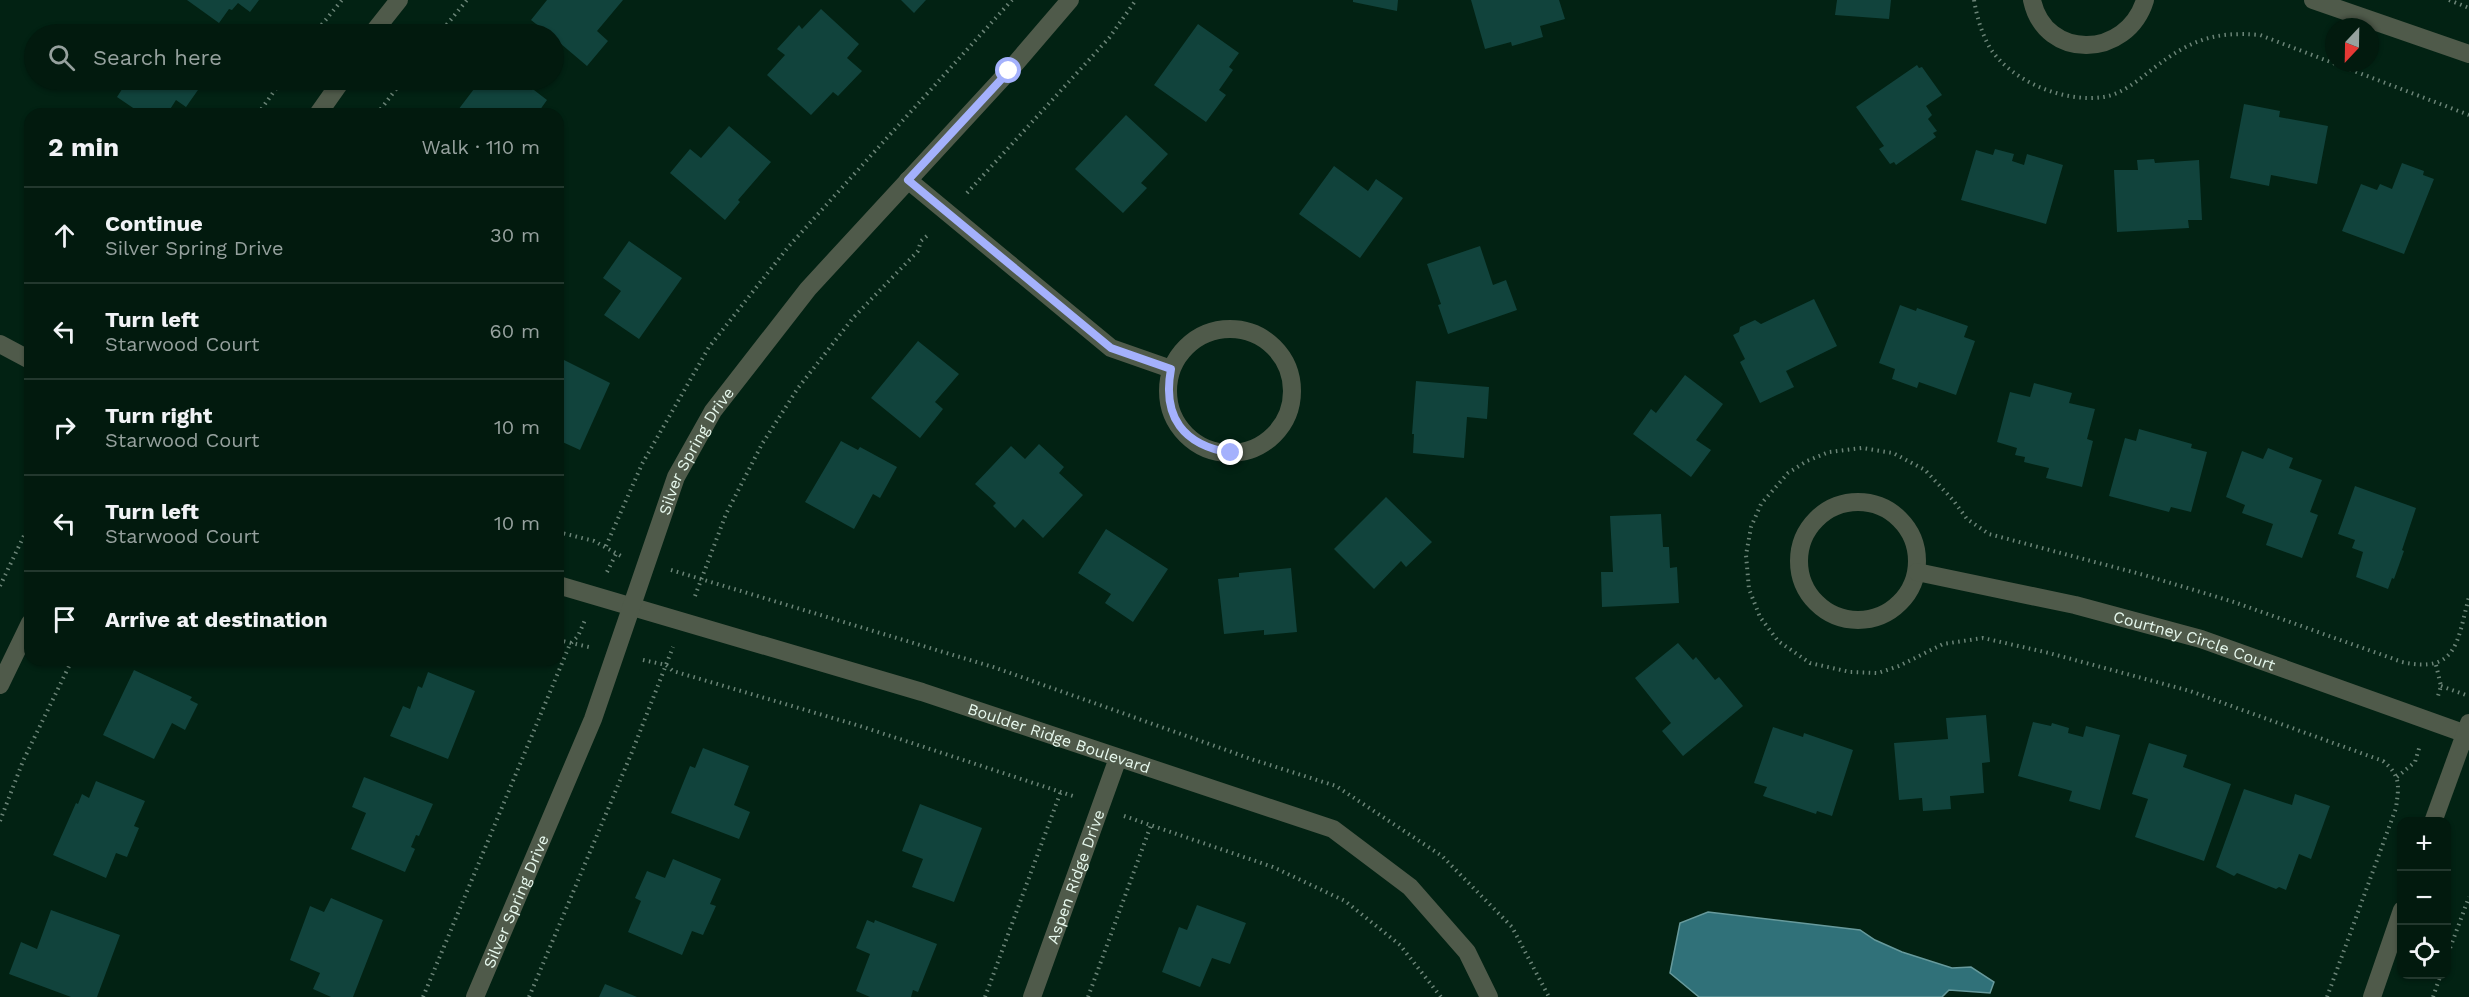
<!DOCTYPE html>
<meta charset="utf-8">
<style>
body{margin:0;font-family:"Work Sans",sans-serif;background:#0c2317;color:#f1f3f6}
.controls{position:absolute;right:18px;bottom:18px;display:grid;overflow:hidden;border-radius:12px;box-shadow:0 2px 4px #0004}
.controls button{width:54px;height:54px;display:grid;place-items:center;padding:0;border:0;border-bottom:2px solid #23382e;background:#021a0e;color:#f1f3f6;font:30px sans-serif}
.compass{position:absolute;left:2325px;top:18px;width:54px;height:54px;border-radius:50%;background:#021a0e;box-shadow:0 2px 4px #0004;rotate:202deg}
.stop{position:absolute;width:18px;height:18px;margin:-14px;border:4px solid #a4b1fc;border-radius:50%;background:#fff}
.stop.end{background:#a4b1fc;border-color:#fff;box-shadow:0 2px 6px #0008}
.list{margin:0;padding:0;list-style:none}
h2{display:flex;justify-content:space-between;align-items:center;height:78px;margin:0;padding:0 24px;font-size:26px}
h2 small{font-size:20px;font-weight:400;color:#96a19e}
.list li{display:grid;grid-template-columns:39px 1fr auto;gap:18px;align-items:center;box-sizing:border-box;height:96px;padding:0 24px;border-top:2px solid #23382e}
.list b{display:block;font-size:22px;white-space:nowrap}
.list p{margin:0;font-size:20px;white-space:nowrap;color:#96a19e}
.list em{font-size:20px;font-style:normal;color:#96a19e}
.icon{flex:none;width:33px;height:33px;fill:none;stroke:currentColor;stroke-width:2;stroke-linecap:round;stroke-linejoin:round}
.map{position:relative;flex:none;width:2469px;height:997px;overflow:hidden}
.search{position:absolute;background:#021a0e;box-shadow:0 2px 4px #0004;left:24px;top:24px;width:540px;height:66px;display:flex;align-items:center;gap:15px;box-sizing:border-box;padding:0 21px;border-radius:33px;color:#96a19e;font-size:22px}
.panel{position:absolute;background:#021a0e;box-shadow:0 2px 4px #0004;left:24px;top:108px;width:540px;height:558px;border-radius:18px}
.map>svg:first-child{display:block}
</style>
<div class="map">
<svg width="2469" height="997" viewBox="0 0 2469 997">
<rect width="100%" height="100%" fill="#022213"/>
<polygon fill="#307179" stroke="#679a9c" stroke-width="1.5" points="1708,912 1860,930 1875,940 1902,952 1952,968 1971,967 1994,982 1990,993 1949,990 1942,997 1699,997 1670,973 1680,923"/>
<g fill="#11433c">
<polygon points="187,0 259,0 250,12 238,3 232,10 229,9 219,23"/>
<polygon points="547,0 623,0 597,31 608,41 587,66 554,38 554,34 549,34 531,20"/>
<polygon points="901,0 926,0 914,13"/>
<polygon points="1353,0 1398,0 1397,11 1353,2"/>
<polygon points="1471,0 1559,0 1565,19 1540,26 1543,37 1512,46 1511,42 1485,49"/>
<polygon points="1837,0 1891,0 1889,19 1835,15"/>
<polygon points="821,9 859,44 847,58 862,71 838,96 833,92 811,115 767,75 785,55 777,49 799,25 802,29"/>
<polygon points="1198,24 1239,53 1229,67 1233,70 1219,90 1226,95 1206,122 1154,85"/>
<polygon points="1917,65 1919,68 1922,67 1942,95 1926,106 1932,115 1928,119 1937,131 1933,133 1936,137 1896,165 1894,162 1890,164 1879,149 1884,146 1856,107"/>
<polygon points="128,80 205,80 186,107 176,100 167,114 142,114 117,97"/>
<polygon points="486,80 494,82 496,80 521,80 547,100 537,114 455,114 477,85 480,87"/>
<polygon points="2244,104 2280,111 2279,117 2328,126 2317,184 2271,175 2269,186 2230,178"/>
<polygon points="1126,115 1168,154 1141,183 1147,188 1123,213 1075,169"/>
<polygon points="729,126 771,162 738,200 740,202 725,220 670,173 690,149 701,158"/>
<polygon points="1995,149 2014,154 2012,161 2024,165 2027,154 2063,165 2046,224 1961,200 1976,150 1993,155"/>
<polygon points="2154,159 2155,163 2199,160 2202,220 2188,220 2189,228 2117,232 2114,170 2138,170 2137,160"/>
<polygon points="2402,163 2424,171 2423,175 2434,179 2404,254 2342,231 2361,184 2377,190 2380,184 2392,189"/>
<polygon points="1334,166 1368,191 1376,179 1403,198 1360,258 1299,214"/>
<polygon points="629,241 682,278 639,339 604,315 621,291 603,278"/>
<polygon points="1480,246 1493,285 1506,280 1517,310 1448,334 1438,305 1441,304 1427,264"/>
<polygon points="1814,299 1837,346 1786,371 1794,387 1760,403 1740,362 1745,359 1733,335 1739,332 1740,327 1755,320 1761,324"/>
<polygon points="1900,305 1916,311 1917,308 1968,326 1964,337 1975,341 1956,395 1919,382 1917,388 1892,379 1895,369 1879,363"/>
<polygon points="918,341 959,374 935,402 943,409 920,438 871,398"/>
<polygon points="564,360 610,383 580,450 558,440 558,372"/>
<polygon points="1685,375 1723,404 1696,440 1711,450 1691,477 1633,434 1651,409 1656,413"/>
<polygon points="1416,381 1489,387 1487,419 1467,417 1464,458 1413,453 1414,434 1412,434"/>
<polygon points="2034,383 2072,393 2069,403 2095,409 2087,439 2093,441 2082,487 2046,478 2049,468 2024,462 2025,457 2015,455 2017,448 1997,442 2010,392 2030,397"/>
<polygon points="2139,429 2192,444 2191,448 2207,452 2191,512 2171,507 2169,512 2109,496 2125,438 2136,441"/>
<polygon points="841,441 858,450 860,447 897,467 880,498 873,494 854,529 805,502"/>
<polygon points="1039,444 1064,467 1059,473 1083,495 1043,538 1023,519 1015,528 993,506 996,503 975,484 1011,446 1025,459"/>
<polygon points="2268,448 2293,458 2289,468 2322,480 2310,512 2318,515 2302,558 2266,545 2273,524 2242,513 2245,505 2226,497 2242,451 2263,459"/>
<polygon points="2355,486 2416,508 2402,550 2404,551 2394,579 2392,578 2388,589 2356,577 2363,552 2352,548 2355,540 2338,534"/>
<polygon points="1386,497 1432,542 1406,567 1401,561 1374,589 1334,549"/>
<polygon points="1661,514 1663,547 1669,547 1670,568 1677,567 1679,603 1602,607 1601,572 1613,572 1610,516"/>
<polygon points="1106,529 1168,569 1133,622 1105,603 1111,594 1078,573"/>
<polygon points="1291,568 1297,632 1264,635 1264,630 1224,634 1218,579 1239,577 1239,573"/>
<polygon points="1678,643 1693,660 1696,657 1715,680 1719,677 1743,706 1683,756 1662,731 1671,723 1635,678"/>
<polygon points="134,670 192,697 190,700 198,704 185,730 172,723 154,759 103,735"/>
<polygon points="428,672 475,691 448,759 390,736 403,706 410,709 418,686 422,688"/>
<polygon points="1986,715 1990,762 1982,763 1984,793 1950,796 1951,809 1923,811 1922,798 1899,800 1894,743 1948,739 1946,718"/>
<polygon points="2033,722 2051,726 2052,723 2069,728 2068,733 2083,737 2086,726 2120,735 2100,810 2069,801 2072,791 2018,776"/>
<polygon points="1773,727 1803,737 1804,733 1853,750 1832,816 1817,811 1816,814 1763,796 1767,787 1754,783"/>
<polygon points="2149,743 2187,755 2183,767 2231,784 2204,861 2135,837 2148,799 2132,794"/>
<polygon points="703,748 749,766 734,805 750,812 739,839 671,813 690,766 695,768"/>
<polygon points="364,777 433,804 419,836 416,835 411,847 415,849 405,872 351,849 366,813 352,807"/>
<polygon points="96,781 145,801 134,826 139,828 127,857 116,853 106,878 53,855 76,803 78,804 82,794 89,798"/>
<polygon points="2244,789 2292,805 2295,794 2330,806 2311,859 2299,854 2286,890 2279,887 2276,889 2237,873 2234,876 2216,867"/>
<polygon points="920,804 982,828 954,902 912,887 923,859 902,851"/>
<polygon points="673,859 721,879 710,904 716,906 703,935 692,931 682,955 628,932 641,901 635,898 647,871 665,878"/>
<polygon points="331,898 383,920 353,997 331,997 313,989 320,973 290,960 310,906 324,912"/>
<polygon points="1197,905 1246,923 1230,964 1212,958 1200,987 1162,972 1179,927 1187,930"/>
<polygon points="51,910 120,935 97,997 71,997 9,974 21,942 37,949"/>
<polygon points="867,920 874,923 875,920 937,944 918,992 913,990 911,997 870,997 856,991 870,954 856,948"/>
<polygon points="605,984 637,997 599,997"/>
</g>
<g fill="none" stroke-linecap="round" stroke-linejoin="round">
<g stroke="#6b8477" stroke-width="4" stroke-dasharray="1.5 4.5" stroke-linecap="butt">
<path d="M1974 0C1977 17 1981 32 1990 48 2011 81 2064 103 2103 97 2123 94 2138 80 2154 68 2190 40 2215 31 2260 35L2469 115"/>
<polyline points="2449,0 2469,8"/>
<polyline points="314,34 342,0"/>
<polyline points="439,34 467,0"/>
<polyline points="258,114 282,80"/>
<polyline points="377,114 403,80"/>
<polyline points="967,193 1109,38 1136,0"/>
<polyline points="558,532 594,541 621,556"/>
<polyline points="606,546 642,464 709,347 789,246 1012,0"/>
<polyline points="671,570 993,667 1254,760 1336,786 1442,856 1512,927 1549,997"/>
<polyline points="607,572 616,554"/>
<polyline points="0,586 30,523"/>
<polyline points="695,596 726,514 762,444 798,388 853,318 918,251 921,241 929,234"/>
<polyline points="558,640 589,647"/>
<polyline points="643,660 666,665 673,671 860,726 1076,797"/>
<polyline points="2436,665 2441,686 2438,696"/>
<polyline points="2441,686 2466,695"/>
<polyline points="2397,777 2415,762 2420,745"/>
<polyline points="1124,816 1273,867 1345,901 1400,945 1441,997"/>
<polyline points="0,821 23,761 72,660"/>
<polyline points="2446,959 2469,897"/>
<polyline points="423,997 570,644 578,636 585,620"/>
<polyline points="529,997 632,752 673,647"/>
<polyline points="985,997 1061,791"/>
<polyline points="1088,997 1151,825"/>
<path d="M2327 997 2396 808C2399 785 2401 776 2383 761L2190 691 2049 653 1983 638 1943 644 1899 666 1878 673 1850 672 1810 663 1778 641 1760 617 1749 589 1746 555 1751 527 1761 504 1788 473 1807 461 1829 452 1862 448 1893 453 1925 470 1953 500 1967 519 1989 534 2144 575 2234 602 2402 662C2458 674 2457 641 2469 597"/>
<polyline points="2433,997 2441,974"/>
</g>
<g stroke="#4f5a4a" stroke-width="18">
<path d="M2032 0C2045 61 2127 59 2145 0"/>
<polyline points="2313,0 2469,54"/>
<polyline points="372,34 399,0"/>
<polyline points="318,114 342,80"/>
<polyline points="908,180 1111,348 1171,369"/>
<circle cx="1230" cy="391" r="62"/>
<polyline points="0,344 30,360"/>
<circle cx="1858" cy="561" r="59"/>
<path id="s1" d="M1917 572 2075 605 2201 639 2469 735"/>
<path id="s2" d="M558 585 922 692 1333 829 1410 887 1467 952 1489 997"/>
<polyline points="0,685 30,623"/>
<polyline points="2433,822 2469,723"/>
<path id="s3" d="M475 997 593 719 676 477 713 411 808 289 1009 71 1070 0"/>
<path id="s4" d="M1032 997 1118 758"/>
<polyline points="2372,997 2402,910"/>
</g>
</g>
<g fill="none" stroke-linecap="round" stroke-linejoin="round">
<path stroke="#a4b1fc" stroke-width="8" d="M1009 71 908 180 1111 348 1171 369C1162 417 1183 445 1231 453"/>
</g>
<g text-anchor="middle" stroke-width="5" stroke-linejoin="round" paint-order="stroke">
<g font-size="16" fill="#e6f8ed" stroke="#00190b">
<text dy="6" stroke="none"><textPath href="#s3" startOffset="590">Silver Spring Drive</textPath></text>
<text dy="6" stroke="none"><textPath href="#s1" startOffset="286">Courtney Circle Court</textPath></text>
<text dy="6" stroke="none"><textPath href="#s2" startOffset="524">Boulder Ridge Boulevard</textPath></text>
<text dy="6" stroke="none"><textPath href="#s4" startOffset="128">Aspen Ridge Drive</textPath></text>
<text dy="6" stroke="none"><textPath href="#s3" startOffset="104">Silver Spring Drive</textPath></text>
</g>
</g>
</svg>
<div class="controls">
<button>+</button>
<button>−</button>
<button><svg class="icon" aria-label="locate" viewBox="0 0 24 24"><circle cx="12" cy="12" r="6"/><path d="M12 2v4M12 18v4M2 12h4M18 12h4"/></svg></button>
</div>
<svg class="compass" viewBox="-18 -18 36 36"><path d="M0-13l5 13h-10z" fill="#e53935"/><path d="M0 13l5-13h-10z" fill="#96a19e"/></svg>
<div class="stop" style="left:1009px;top:71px"></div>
<div class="stop end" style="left:1231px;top:453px"></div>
<div class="search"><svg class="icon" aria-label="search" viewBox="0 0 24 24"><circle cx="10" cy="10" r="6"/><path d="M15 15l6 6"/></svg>Search here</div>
<section class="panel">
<h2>2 min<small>Walk · 110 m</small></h2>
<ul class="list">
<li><svg class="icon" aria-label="ahead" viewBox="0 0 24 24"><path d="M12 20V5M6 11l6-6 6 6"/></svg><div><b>Continue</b><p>Silver Spring Drive</p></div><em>30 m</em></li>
<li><svg class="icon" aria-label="left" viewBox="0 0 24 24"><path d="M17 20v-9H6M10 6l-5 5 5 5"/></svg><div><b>Turn left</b><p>Starwood Court</p></div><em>60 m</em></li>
<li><svg class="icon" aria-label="right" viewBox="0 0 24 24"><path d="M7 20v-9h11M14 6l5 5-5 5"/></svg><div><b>Turn right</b><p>Starwood Court</p></div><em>10 m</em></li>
<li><svg class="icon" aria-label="left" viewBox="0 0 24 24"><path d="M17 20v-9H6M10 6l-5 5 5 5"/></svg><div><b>Turn left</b><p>Starwood Court</p></div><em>10 m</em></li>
<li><svg class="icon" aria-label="arrive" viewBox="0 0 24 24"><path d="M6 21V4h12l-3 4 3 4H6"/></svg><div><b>Arrive at destination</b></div></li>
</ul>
</section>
</div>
